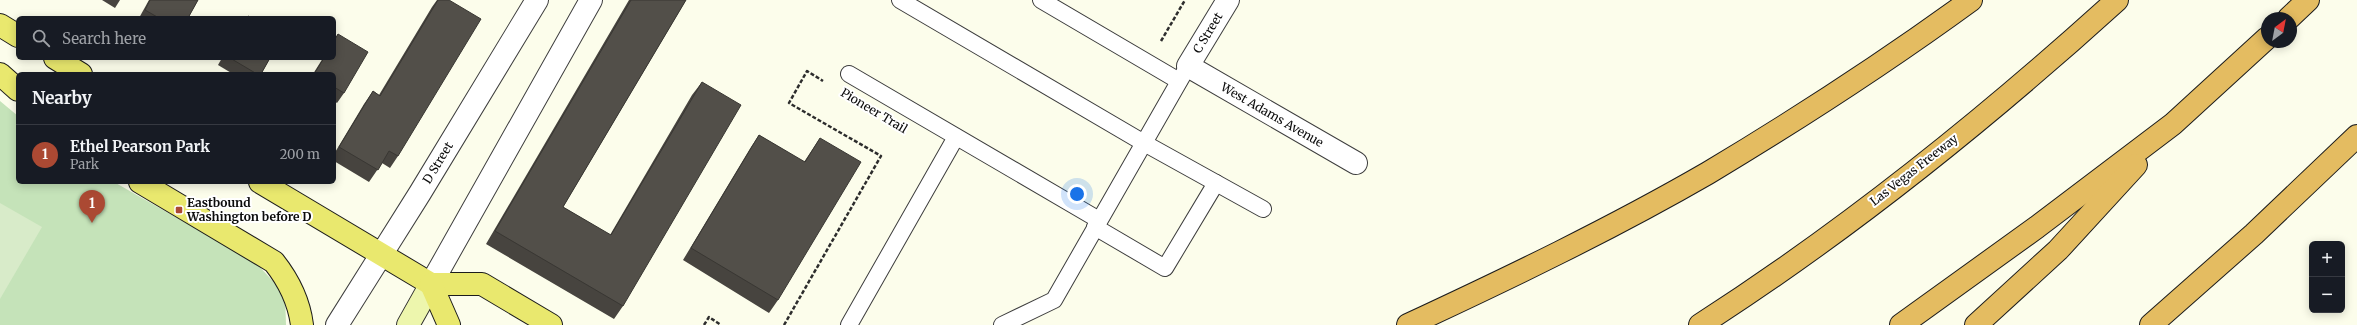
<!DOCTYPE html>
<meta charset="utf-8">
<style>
body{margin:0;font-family:Merriweather,serif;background:#20242c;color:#f1f3f6}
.controls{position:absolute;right:12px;bottom:12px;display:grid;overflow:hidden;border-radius:6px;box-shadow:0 2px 10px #0003}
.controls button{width:36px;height:36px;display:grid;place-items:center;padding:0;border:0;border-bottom:1px solid #363941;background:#171b24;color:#f1f3f6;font:20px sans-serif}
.compass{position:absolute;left:2261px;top:12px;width:36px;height:36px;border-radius:50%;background:#171b24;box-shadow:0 2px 10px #0003;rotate:32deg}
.you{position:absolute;left:1077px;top:194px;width:14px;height:14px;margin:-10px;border:3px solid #fff;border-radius:50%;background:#1a73e8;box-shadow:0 0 0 6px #1a73e833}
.badge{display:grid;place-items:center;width:26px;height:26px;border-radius:50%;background:#ab4933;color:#fff;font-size:13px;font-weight:700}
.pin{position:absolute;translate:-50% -33px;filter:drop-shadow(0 1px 2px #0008)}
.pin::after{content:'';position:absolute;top:21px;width:14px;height:12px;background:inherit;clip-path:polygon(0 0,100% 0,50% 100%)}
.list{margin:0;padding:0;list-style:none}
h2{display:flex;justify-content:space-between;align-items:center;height:52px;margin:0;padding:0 16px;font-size:17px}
h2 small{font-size:13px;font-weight:400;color:#9ea1a6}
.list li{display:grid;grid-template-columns:26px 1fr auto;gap:12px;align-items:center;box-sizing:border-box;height:60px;padding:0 16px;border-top:1px solid #363941}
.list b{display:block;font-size:15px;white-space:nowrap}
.list p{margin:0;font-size:13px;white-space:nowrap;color:#9ea1a6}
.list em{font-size:13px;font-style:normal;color:#9ea1a6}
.icon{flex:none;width:22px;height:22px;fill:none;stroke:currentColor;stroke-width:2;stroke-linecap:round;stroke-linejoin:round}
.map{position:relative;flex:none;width:2357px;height:325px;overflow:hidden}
.search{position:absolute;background:#171b24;box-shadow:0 2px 10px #0003;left:16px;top:16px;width:320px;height:44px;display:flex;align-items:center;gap:10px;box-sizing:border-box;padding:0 14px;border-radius:6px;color:#9ea1a6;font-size:15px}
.panel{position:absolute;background:#171b24;box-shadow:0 2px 10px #0003;left:16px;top:72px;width:320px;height:112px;border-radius:6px}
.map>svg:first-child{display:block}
</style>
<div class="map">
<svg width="2357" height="325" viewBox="0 0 2357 325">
<rect width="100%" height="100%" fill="#fcfdeb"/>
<polygon fill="#c5e3b9" points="0,101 18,116 18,182 114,182 256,263 285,294 286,325 0,325"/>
<polygon fill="#d8ebc9" points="0,203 42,227 0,299"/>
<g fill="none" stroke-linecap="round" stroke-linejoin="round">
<g stroke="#3e3e3e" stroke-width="18">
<g id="service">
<polyline points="900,0 1144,143 1263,209"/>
<polyline points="1041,0 1179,81"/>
<polyline points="849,74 1099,220"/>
<polyline points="1095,227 1165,268 1216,183"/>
<polyline points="849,325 956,137"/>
<polyline points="1002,325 1054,300 1188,66"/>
</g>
</g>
<g stroke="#3e3e3e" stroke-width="24">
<polyline id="minor" points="1228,0 1188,66 1356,163"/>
</g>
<g stroke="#3e3e3e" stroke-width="24">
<g id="tertiary">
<polyline points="431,284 591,0"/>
<polyline points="337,325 420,193 537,0"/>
</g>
</g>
<g stroke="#2d2d2d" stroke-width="24">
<polyline id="secondary" points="408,325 431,284"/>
</g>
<g stroke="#1c1c1c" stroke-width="24">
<g id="primary">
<polyline points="0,25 18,36"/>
<polyline points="55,58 81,74"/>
<polyline points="0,74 18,90"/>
<path d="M140 182 274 262C289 281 299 301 302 325"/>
<polyline points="260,182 431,284 482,284 551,325"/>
<polyline points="431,284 449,325"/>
</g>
</g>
<g stroke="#1c1c1c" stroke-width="24">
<g id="motorway">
<polyline points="2289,18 2308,0"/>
<path d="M1408 325C1509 278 1611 229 1708 173 1798 119 1886 62 1971 0"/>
<path d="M1700 325C1848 230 1987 118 2117 0"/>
<polyline points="1901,325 2037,227 2173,124 2267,38"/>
<polyline points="1976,325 2058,250 2136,165"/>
<polyline points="2151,325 2254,234 2357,136"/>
</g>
</g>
<g stroke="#2d2d2d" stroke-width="2.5" stroke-dasharray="4 2" stroke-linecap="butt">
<polyline points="1161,41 1185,0"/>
<polyline points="704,325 709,317 721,325"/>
<polyline points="784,325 881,156 789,103 807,71 823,81"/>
</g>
<use href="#service" stroke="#fff" stroke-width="16"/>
<use href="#minor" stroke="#fff" stroke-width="22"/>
<use href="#tertiary" stroke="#fff" stroke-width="22"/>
<use href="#secondary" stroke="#edf6ad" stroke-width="22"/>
<use href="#primary" stroke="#e9e86e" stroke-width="22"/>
<use href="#motorway" stroke="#e4bc61" stroke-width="22"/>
</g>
<g fill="#47443f">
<polygon points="102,0 120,0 115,8"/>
<polygon points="149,0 198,0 188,18 139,18"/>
<polygon points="437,0 449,0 398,156 390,168 382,163 369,182 334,161 334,154 364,104 373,91 379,95 432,7"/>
<polygon points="629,0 686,0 563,207 610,235 692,95 702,82 623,306 614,319 486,244"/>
<polygon points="338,34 344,93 337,103 334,101 334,74 313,74 323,58 334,58 334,40"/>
<polygon points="222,58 270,58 261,74 233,74 218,65"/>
<polygon points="759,135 804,162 820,138 778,300 769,313 683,260 751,147"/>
</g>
<g fill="#524f49" stroke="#393733">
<polygon points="150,0 198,0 188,18 159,18 145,10"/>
<polygon points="438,0 449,0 481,19 398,156 389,151 378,170 339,147 373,91 380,96"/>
<polygon points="631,0 686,0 563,207 611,235 702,82 741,105 623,306 495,231"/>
<polygon points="248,16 252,18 247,18"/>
<polygon points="338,34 368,52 344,93 334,87 334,74 314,74 324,58 334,58 334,41"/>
<polygon points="230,58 270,58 261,74 257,74"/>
<polygon points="759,135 805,162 820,138 861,162 778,300 691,248"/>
</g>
<rect fill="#ab4933" stroke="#fff" stroke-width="1.5" x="175" y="206" width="8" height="8" rx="2"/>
<g text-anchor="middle" stroke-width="4" stroke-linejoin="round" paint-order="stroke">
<g font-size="12" fill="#0b0b0b" stroke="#fff">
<text transform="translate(1208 33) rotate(-59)" y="4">C Street</text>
<text transform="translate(874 111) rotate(31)" y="4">Pioneer Trail</text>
<text transform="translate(1272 115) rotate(30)" y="4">West Adams Avenue</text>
<text transform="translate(438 163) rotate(-59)" y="4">D Street</text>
<text transform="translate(1914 170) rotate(-38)" y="4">Las Vegas Freeway</text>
</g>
<g font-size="12" font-weight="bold" fill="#0b0b0b" stroke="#fff" text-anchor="start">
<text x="187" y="207">Eastbound<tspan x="187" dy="14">Washington before D</tspan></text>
</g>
</g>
</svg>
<div class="controls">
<button>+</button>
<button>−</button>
</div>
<svg class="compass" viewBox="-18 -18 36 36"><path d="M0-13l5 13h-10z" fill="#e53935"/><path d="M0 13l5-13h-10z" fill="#9ea1a6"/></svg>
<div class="you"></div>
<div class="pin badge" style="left:92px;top:223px">1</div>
<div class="search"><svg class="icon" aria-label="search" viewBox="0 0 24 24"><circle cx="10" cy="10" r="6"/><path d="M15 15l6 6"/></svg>Search here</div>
<section class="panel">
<h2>Nearby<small></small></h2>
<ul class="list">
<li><span class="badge">1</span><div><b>Ethel Pearson Park</b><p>Park</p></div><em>200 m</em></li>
</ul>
</section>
</div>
